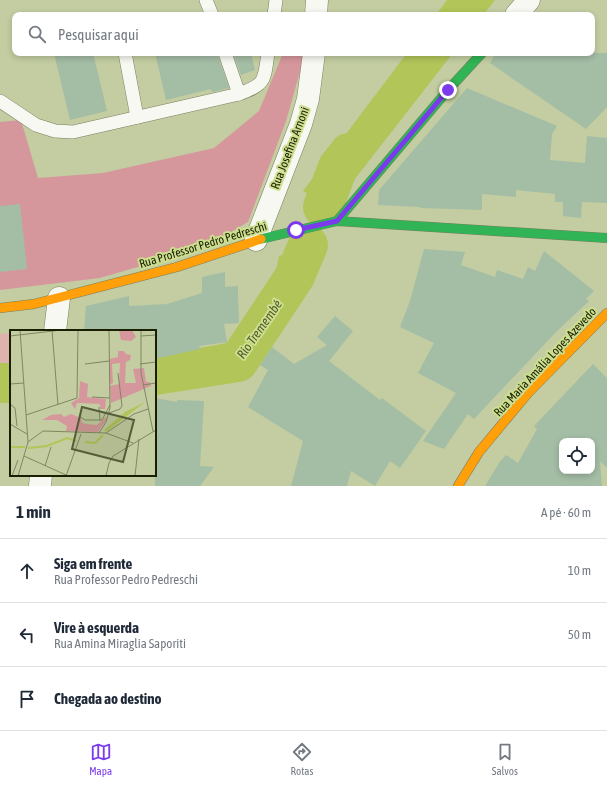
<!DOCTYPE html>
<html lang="pt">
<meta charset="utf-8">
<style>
body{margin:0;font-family:"Asap Condensed",sans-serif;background:#f6f6f7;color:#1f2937}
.controls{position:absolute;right:12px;bottom:12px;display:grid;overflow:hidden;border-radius:8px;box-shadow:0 2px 6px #0003}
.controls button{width:36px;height:36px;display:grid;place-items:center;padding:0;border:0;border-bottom:1px solid #e0e1e3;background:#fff;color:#1f2937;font:20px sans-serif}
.stop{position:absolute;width:12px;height:12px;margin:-9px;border:3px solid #7c3aed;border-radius:50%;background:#fff}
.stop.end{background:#7c3aed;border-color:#fff;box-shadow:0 1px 4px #0008}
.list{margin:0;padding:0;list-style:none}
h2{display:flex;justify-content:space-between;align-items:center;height:52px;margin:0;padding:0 16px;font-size:17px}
h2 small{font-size:13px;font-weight:400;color:#747a83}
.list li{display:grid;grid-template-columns:26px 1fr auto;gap:12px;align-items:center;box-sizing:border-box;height:64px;padding:0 16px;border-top:1px solid #e0e1e3}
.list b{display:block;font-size:15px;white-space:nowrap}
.list p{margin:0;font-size:13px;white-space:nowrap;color:#747a83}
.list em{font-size:13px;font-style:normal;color:#747a83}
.icon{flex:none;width:22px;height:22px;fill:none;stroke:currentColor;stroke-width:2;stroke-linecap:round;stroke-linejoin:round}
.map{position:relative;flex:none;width:607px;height:486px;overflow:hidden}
.search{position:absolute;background:#fff;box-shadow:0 2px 6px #0003;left:12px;right:12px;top:12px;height:44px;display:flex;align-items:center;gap:10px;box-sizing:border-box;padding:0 14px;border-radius:8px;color:#747a83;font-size:15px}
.sheet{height:244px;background:#fff}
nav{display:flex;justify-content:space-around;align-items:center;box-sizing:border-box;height:56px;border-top:1px solid #e0e1e3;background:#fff;font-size:11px;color:#747a83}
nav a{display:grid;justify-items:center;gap:2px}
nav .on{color:#7c3aed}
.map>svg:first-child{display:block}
</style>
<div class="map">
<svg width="607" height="486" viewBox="0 0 607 486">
<rect width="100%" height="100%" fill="#c3cda1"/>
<polygon fill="#deb3ae" points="11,333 11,372 0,373 0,334"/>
<polygon fill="#d6979c" points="283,53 305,53 305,54 286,121 248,222 206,247 100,278 0,290 0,122 21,120 38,178 103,173 214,148 259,111"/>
<g fill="#b1c559">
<polygon points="447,0 495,0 483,15 436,15"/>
<polygon points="407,53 453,53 333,207 303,191"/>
<polygon points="311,247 301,273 251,349 155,378 155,361 245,338 272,291 279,256"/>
</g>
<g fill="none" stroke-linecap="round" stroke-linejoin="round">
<g stroke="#b1c559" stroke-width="40">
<polyline points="323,207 338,167 349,153"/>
<polyline points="155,375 238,362 295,276 308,245"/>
<polyline points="0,383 11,383"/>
</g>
</g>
<g fill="#a4bda5" fill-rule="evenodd">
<polygon points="54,53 93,53 107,111 70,120"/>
<polygon points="155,53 217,53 229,88 212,92 211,89 166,100"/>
<polygon points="233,53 251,53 255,70 241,75"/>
<polygon points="494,53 607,53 607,107 586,129 490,63 494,56"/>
<polygon points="467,88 557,126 552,134 550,160 585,163 587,136 607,138 607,203 582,202 581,218 563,216 563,202 555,202 555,194 516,190 516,197 482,194 482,210 420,208 420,207 378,205 379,190"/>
<polygon points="20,204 27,269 0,272 0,206"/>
<polygon points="424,249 465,252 461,265 495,277 497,270 523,279 528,267 535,271 544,251 594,291 586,299 589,301 556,332 474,419 468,414 444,449 423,441 456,393 418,373 434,343 400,327 410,301"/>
<polygon points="225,272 225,287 238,286 238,296 239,323 224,324 227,342 199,346 200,349 155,359 155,331 84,331 86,306 129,296 129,306 167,304 202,293 202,277"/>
<polygon points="335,316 353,331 329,361 380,400 382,398 426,431 400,468 390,461 375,486 351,471 347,486 291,486 303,441 248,407 268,370 260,365 272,347 294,364 327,345 317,337"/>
<path d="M593 364 607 378V468L600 461 602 486H485L499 463 506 455 518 463 537 429 534 426ZM562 441H592V471H562Z"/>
<polygon points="155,398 177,402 177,400 204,401 200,466 214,467 200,486 155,486"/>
</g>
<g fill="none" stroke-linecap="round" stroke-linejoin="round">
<g stroke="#797f61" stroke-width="14">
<g id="lane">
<polyline points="206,0 212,15"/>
<polyline points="274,15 276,0"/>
<polyline points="125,53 137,117"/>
<polyline points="225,53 239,94"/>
<path d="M0 101 36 125 55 131 73 132 239 94C266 84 264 81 268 53"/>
</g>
</g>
<g stroke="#797f61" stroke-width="23">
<g id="street">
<polyline points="316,15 317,0"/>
<polyline points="516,15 529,0"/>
<polyline points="256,240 301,124 308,99 314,53"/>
<polyline points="55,331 59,298"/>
<polyline points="40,486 41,475"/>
</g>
</g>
<g stroke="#797f61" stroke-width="10">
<g id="fast">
<polyline points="337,221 448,90 482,53"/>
<polyline points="261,239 337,221 607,238"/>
</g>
</g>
<g stroke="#797f61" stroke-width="10">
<g id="slow">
<polyline points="0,308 34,304 177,267 261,239"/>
<polyline points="458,486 479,452 528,393 607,313"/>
</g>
</g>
<use href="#lane" stroke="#f6f8f1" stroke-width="13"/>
<use href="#street" stroke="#f6f8f1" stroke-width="22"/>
<use href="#fast" stroke="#30b455" stroke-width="9"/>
<use href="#slow" stroke="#ff9f0a" stroke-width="9"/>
</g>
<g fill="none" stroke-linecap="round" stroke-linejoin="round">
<polyline stroke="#7c3aed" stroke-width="5" points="296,230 337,221 448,90"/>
</g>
<g text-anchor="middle" stroke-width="4" stroke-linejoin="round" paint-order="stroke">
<g font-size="12" fill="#191f00" stroke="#cddf8f">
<text transform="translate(290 148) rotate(-69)" y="4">Rua Josefina Arnoni</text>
<text transform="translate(203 245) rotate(-17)" y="4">Rua Professor Pedro Pedreschi</text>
<text transform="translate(545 362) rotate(-47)" y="4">Rua Maria Amália Lopes Azevedo</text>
</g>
<g font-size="13" font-style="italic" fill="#505a27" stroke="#cddf8f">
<text transform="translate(259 329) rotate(-55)" y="5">Rio Tremembé</text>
</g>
</g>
<g transform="translate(10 330)">
<rect width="146" height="146" fill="#c3cda1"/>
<path d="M109 0H122L126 7 121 11 111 10ZM108 21H114L116 24 121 25 120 30 116 32 115 53H126L123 39 134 38 136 52H140L141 56 101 73 100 56 109 54 110 33 102 34 103 53 100 54V29L108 27ZM70 51 78 54 77 67 96 69 95 79H90V74L71 73H67L65 79 61 73 69 68ZM51 84 54 87 61 84 71 88 72 93 77 94 87 95 96 87 97 89 88 102 56 101 57 96 47 90H32L41 85Z" fill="#d6979c"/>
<path d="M135 72 96 102 94 100 115 82Z" fill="#b1c559"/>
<path fill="none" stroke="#b1c559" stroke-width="2" d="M75 112 85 113 93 105M0 117H15M18 118 37 116 57 108 66 111"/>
<path fill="none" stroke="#7f8761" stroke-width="1" d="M42 0 48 75M131 0V43L143 101M0 6 52 0M131 6 146 5M75 34 99 31M130 34 146 32M0 54 14 53M133 55 146 53M82 67 100 68M0 74 5 78 7 96M89 77 90 91M99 83 110 79 112 76 108 43M16 85 67 68 68 0M69 86 75 90H92L100 75M0 94 17 104M89 103 96 92 100 78 99 0M96 103 124 84 138 79M18 112 33 101 96 103 123 113M14 126 56 145M35 136 41 117M2 146 8 130M8 146 18 112 10 0M56 146 71 104M96 146 99 133 103 126 146 100M125 146 129 109"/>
<path fill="#545c38" fill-opacity="0.15" stroke="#545c38" stroke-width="2" d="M72 77 124 90 113 132 62 119Z"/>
<rect width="146" height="146" fill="none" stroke="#191f00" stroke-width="2"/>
</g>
</svg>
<div class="controls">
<button><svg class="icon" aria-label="locate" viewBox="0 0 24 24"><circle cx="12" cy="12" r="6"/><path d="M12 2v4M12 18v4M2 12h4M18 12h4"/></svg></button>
</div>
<div class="stop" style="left:296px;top:230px"></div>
<div class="stop end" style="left:448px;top:90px"></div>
<div class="search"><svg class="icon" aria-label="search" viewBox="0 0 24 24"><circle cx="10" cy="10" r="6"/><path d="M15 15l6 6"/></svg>Pesquisar aqui</div>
</div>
<section class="sheet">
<h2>1 min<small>A pé · 60 m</small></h2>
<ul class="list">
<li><svg class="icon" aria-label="ahead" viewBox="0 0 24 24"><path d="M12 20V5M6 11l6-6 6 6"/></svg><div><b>Siga em frente</b><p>Rua Professor Pedro Pedreschi</p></div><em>10 m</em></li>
<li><svg class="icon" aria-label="left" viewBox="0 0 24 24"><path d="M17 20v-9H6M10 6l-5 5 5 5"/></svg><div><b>Vire à esquerda</b><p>Rua Amina Miraglia Saporiti</p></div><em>50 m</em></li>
<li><svg class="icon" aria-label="arrive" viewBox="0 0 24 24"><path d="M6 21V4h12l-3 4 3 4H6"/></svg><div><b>Chegada ao destino</b></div></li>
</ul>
</section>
<nav>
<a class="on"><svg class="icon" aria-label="map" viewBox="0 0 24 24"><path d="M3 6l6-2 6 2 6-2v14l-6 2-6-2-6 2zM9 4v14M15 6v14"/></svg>Mapa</a>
<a><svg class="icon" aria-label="directions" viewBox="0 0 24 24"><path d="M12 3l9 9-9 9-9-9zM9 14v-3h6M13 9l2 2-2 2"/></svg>Rotas</a>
<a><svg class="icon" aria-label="saved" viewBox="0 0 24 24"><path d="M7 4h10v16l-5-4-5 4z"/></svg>Salvos</a>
</nav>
